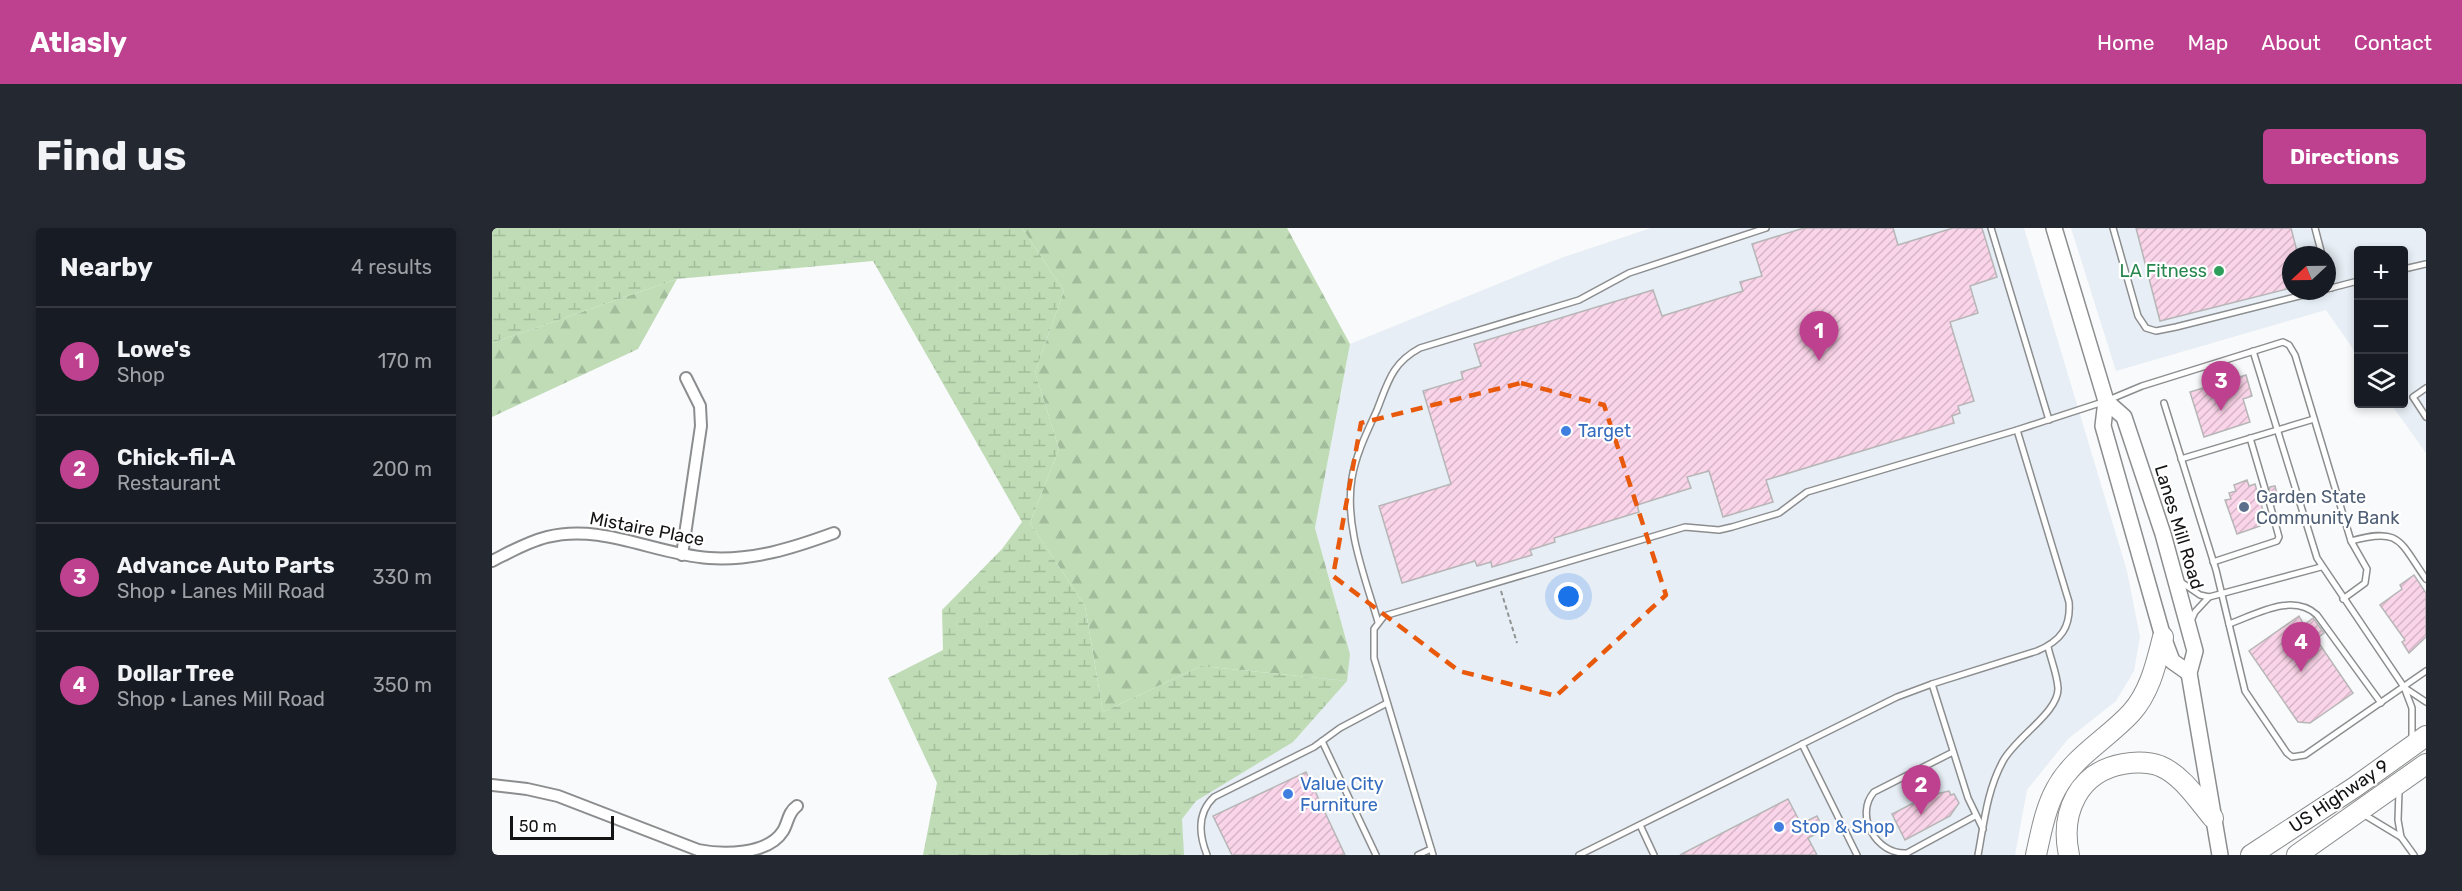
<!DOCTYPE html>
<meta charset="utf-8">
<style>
body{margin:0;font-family:Rubik,sans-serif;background:#242831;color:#f1f3f6}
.controls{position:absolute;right:18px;top:18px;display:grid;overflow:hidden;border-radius:6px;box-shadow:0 3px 9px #0003}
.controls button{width:54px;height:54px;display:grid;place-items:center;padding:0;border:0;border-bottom:2px solid #363941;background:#171b24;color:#f1f3f6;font:30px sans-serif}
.compass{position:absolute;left:1790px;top:18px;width:54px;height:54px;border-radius:50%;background:#171b24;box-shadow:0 3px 9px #0003;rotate:248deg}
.scale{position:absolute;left:18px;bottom:15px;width:104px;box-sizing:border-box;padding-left:6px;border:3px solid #141414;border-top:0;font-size:16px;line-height:21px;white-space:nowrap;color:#141414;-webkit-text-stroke:4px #fff;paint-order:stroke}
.you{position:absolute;left:1077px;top:369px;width:21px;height:21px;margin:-15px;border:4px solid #fff;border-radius:50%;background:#1a73e8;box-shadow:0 0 0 9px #1a73e833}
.badge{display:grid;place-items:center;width:39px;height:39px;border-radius:50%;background:#be4190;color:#fff;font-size:20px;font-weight:700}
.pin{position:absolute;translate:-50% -50px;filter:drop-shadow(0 2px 3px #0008)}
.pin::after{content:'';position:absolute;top:32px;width:21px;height:18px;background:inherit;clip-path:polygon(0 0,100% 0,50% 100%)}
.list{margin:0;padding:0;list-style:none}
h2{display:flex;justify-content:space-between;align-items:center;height:78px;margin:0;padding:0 24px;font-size:26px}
h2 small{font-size:20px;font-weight:400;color:#9ea1a6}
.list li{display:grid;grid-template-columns:39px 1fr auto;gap:18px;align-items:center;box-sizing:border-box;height:108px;padding:0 24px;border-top:2px solid #363941}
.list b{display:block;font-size:22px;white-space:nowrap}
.list p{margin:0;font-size:20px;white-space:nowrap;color:#9ea1a6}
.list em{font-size:20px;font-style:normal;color:#9ea1a6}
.icon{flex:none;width:33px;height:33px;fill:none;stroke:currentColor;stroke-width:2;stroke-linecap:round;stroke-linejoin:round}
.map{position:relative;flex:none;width:1934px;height:627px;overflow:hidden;border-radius:6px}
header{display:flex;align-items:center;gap:36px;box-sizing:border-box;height:84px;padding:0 30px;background:#be4190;color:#fff}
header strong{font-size:28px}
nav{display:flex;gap:33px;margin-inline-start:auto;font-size:21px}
.intro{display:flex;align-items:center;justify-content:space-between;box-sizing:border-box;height:144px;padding:0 36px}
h1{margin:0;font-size:42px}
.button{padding:15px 27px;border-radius:6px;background:#be4190;color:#fff;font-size:21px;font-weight:700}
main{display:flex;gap:36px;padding:0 36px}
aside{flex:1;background:#171b24;border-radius:6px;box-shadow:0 3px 9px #0003}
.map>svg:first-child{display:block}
</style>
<header>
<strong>Atlasly</strong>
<nav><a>Home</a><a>Map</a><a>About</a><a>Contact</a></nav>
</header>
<div class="intro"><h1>Find us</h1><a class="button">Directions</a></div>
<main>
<aside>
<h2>Nearby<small>4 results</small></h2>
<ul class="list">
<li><span class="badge">1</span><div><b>Lowe's</b><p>Shop</p></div><em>170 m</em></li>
<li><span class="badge">2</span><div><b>Chick-fil-A</b><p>Restaurant</p></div><em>200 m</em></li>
<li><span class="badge">3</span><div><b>Advance Auto Parts</b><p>Shop · Lanes Mill Road</p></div><em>330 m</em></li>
<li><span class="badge">4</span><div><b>Dollar Tree</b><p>Shop · Lanes Mill Road</p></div><em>350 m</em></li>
</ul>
</aside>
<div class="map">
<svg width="1934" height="627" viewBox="0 0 1934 627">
<defs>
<pattern id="forest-firs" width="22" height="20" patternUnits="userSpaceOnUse" patternTransform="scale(1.5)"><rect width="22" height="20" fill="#bfdcb6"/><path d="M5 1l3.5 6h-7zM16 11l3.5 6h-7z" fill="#a3bc9c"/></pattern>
<pattern id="wetland-marsh" width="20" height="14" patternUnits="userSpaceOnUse" patternTransform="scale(1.5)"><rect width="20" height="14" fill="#bfdcb6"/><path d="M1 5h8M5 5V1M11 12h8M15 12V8" fill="none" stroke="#a3bc9c"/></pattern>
<pattern id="building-hatch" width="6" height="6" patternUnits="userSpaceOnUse" patternTransform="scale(1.5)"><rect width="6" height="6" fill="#fad4e8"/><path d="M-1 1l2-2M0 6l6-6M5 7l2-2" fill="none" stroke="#d5b5c6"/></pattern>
</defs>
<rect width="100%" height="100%" fill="#f9fafb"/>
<g fill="#e7eef5" fill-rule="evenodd">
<polygon points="1159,0 1532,0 1635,343 1648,409 1642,443 1624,473 1576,511 1535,562 1523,627 688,627 667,580 858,426 823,300 858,116 1072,29"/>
<path d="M1579 0H1934V225L1899 176H1912V22H1866V128L1834 82 1624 143ZM1799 27H1835V63H1799Z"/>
</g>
<g fill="url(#forest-firs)">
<polygon points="530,0 795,0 858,116 823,300 858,426 855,453 709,438 611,484 593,378 538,295 567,221 543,144 572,63"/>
<polygon points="185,51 146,121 0,189 0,115"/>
</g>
<polygon fill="url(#wetland-marsh)" points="0,0 530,0 572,63 543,144 567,221 538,295 593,378 611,484 709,438 855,453 801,514 704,573 690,591 692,627 431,627 445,555 396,450 451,422 450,382 510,321 530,294 381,33 185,51 0,115"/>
<g fill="url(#building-hatch)" stroke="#b7b6b7" stroke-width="1.5">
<polygon points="1312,0 1401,0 1406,17 1461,0 1490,0 1505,49 1478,58 1486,85 1458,94 1482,173 1466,178 1468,185 1460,188 1462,195 1274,252 1281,274 1231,289 1217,243 1195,249 1199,260 1145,277 1147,284 1062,310 1063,314 1038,322 1040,327 1000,339 999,334 985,338 983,333 910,355 887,278 959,256 931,163 971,151 969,144 989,138 982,116 1161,62 1170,88 1251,63 1248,54 1270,48 1260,16"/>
<polygon points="1644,0 1799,0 1806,27 1799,27 1799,60 1668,93"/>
<polygon points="1754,147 1760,168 1751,171 1758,194 1712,209 1698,164"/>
<polygon points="1755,252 1757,258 1763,256 1765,263 1768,262 1772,266 1777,264 1778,259 1783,258 1786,270 1782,271 1775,269 1772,274 1769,275 1771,283 1764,285 1768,298 1745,306 1733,272 1739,271 1737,265 1744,263 1742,257"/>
<polygon points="1922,347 1934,365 1934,409 1917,425 1910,414 1913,412 1888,377 1910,361 1908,357"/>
<polygon points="1807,388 1812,397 1821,390 1832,405 1824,411 1861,465 1818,495 1806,494 1757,423"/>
<polygon points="814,544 853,627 740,627 721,588"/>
<polygon points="1457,563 1459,567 1462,566 1467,575 1458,588 1413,612 1400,586 1437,567 1439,569 1448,565"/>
<polygon points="1296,571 1309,596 1325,588 1332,602 1316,610 1325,627 1188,627"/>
</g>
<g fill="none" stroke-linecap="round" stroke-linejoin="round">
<g stroke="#8c8d8e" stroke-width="8">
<g id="lane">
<polyline points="1499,0 1557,192"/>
<polyline points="1621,0 1646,88 1654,100 1664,103 1684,99 1827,63"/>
<polyline points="1823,0 1830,27"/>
<polyline points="1912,41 1934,36"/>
<polyline points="1835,44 1839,60"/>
<polyline points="1835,61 1866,53"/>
<polyline points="1761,123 1825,330 1912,459 1920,480 1920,511"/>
<polyline points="1934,160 1921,169 1934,189"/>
<polyline points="1672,175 1724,342 1753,463 1795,525 1800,529 1813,527 1934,443"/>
<polyline points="1758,210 1773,261"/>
<polyline points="1689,231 1822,191"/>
<path d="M1859 313C1909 299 1907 313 1934 351"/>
<polyline points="1721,334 1785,313 1787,309 1777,273"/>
<polyline points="1689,354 1708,367 1717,369 1829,339"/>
<polyline points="1699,393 1703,384 1717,369"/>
<path d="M886 394C873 349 852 298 860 250 864 226 875 204 885 182 896 154 900 135 928 120L1087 72 1137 45 1274 0"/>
<path d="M1737 396C1763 387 1800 364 1825 387L1889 475"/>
<polyline points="1440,456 1476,570 1491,601"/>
<polyline points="1913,460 1934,474"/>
<polyline points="830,513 884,627"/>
<polyline points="1310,516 1365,627"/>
<path d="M1461 524 1382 564C1362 587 1384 627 1415 625L1483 588"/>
<polyline points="1907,563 1906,592 1909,609"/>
<polyline points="1871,586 1909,609 1922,627"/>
<polyline points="1148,597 1162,627"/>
<path d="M715 627C707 607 705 585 722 569L822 519 848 500 895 475"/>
<polyline points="926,627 939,621"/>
<polyline points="941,627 882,430 882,401 892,388 1193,299 1227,302 1240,299 1287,285 1315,264 1525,202 1614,173 1650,158 1791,114 1797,117 1803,127 1859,313 1875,341 1873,355 1851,371"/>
<path d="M1087 627 1405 469 1440 456 1545 423C1569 413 1579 399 1577 374L1525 202"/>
<path d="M1486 627C1492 595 1495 562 1511 533 1524 509 1567 484 1566 460 1565 446 1559 432 1556 419"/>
</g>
</g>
<g stroke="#8c8d8e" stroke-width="14">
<g id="street">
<polyline points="190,327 209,198 208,178 194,150"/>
<path d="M0 333C18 324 35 314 55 309 110 295 162 326 217 330 261 333 301 320 342 305"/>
<path d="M0 557 35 561 66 568 206 622C231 627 276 627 291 603 296 595 296 584 305 578"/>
</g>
</g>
<g stroke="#8c8d8e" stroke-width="18">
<g id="secondary">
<polyline points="1562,0 1614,173 1611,198 1671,409 1680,433 1697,445"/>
<polyline points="1614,173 1632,189 1671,306 1703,423 1697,445 1728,627"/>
</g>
</g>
<g stroke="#8c8d8e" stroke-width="22">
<g id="highway">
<path d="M1544 627C1549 605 1553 581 1564 561 1581 529 1615 511 1639 485 1658 464 1664 436 1671 409"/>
<path d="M1577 627C1568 585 1586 544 1631 536 1643 534 1657 534 1668 538 1690 547 1706 572 1721 590"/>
<polyline points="1759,627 1863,559 1934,508"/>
<polyline points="1805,627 1934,536"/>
</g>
</g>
<polyline stroke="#929393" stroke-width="2" stroke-dasharray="4.5 3" stroke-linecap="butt" points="1009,363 1025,415"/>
<use href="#lane" stroke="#fff" stroke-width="5"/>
<use href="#street" stroke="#fff" stroke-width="10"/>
<use href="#secondary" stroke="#fff" stroke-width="15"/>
<use href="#highway" stroke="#fff" stroke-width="20"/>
</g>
<path fill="none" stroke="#e8590c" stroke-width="4.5" stroke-dasharray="12 8" stroke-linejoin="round" d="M1029 155 1112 177 1174 367 1064 468 967 443 841 348 869 195Z"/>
<circle fill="#2e9e5b" stroke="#fff" stroke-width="2" cx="1727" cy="43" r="6"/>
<g fill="#3f7fe0" stroke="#fff" stroke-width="2">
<circle cx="1074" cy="203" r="6"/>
<circle cx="796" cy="566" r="6"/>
<circle cx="1287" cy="599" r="6"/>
</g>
<circle fill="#5c6f8a" stroke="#fff" stroke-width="2" cx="1752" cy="279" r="6"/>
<g text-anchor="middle" stroke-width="4.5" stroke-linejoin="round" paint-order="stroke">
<g font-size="18" fill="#27864d" stroke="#fff" text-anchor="end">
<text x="1715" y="49">LA Fitness</text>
</g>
<g font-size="18" fill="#366cbe" stroke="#fff" text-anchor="start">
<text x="1086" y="209">Target</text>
<text x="808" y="562">Value City<tspan x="808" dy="21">Furniture</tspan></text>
<text x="1299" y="605">Stop &amp; Shop</text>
</g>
<g font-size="18" fill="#4e5e75" stroke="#fff" text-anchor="start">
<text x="1764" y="275">Garden State<tspan x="1764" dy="21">Community Bank</tspan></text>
</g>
<g font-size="18" fill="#141414" stroke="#fff">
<text transform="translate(1687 299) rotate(73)" y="6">Lanes Mill Road</text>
<text transform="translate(155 301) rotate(11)" y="6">Mistaire Place</text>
<text transform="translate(1847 568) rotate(-34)" y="6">US Highway 9</text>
</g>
</g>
</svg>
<div class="controls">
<button>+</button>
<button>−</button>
<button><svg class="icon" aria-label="layers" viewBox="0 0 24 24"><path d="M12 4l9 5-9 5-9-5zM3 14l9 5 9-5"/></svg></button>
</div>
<svg class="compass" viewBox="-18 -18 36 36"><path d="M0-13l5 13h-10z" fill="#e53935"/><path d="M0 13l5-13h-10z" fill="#9ea1a6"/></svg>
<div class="scale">50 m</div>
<div class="you"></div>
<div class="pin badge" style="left:1327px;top:133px">1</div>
<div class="pin badge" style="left:1429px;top:587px">2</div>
<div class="pin badge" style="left:1729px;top:183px">3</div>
<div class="pin badge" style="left:1809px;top:444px">4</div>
</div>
</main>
